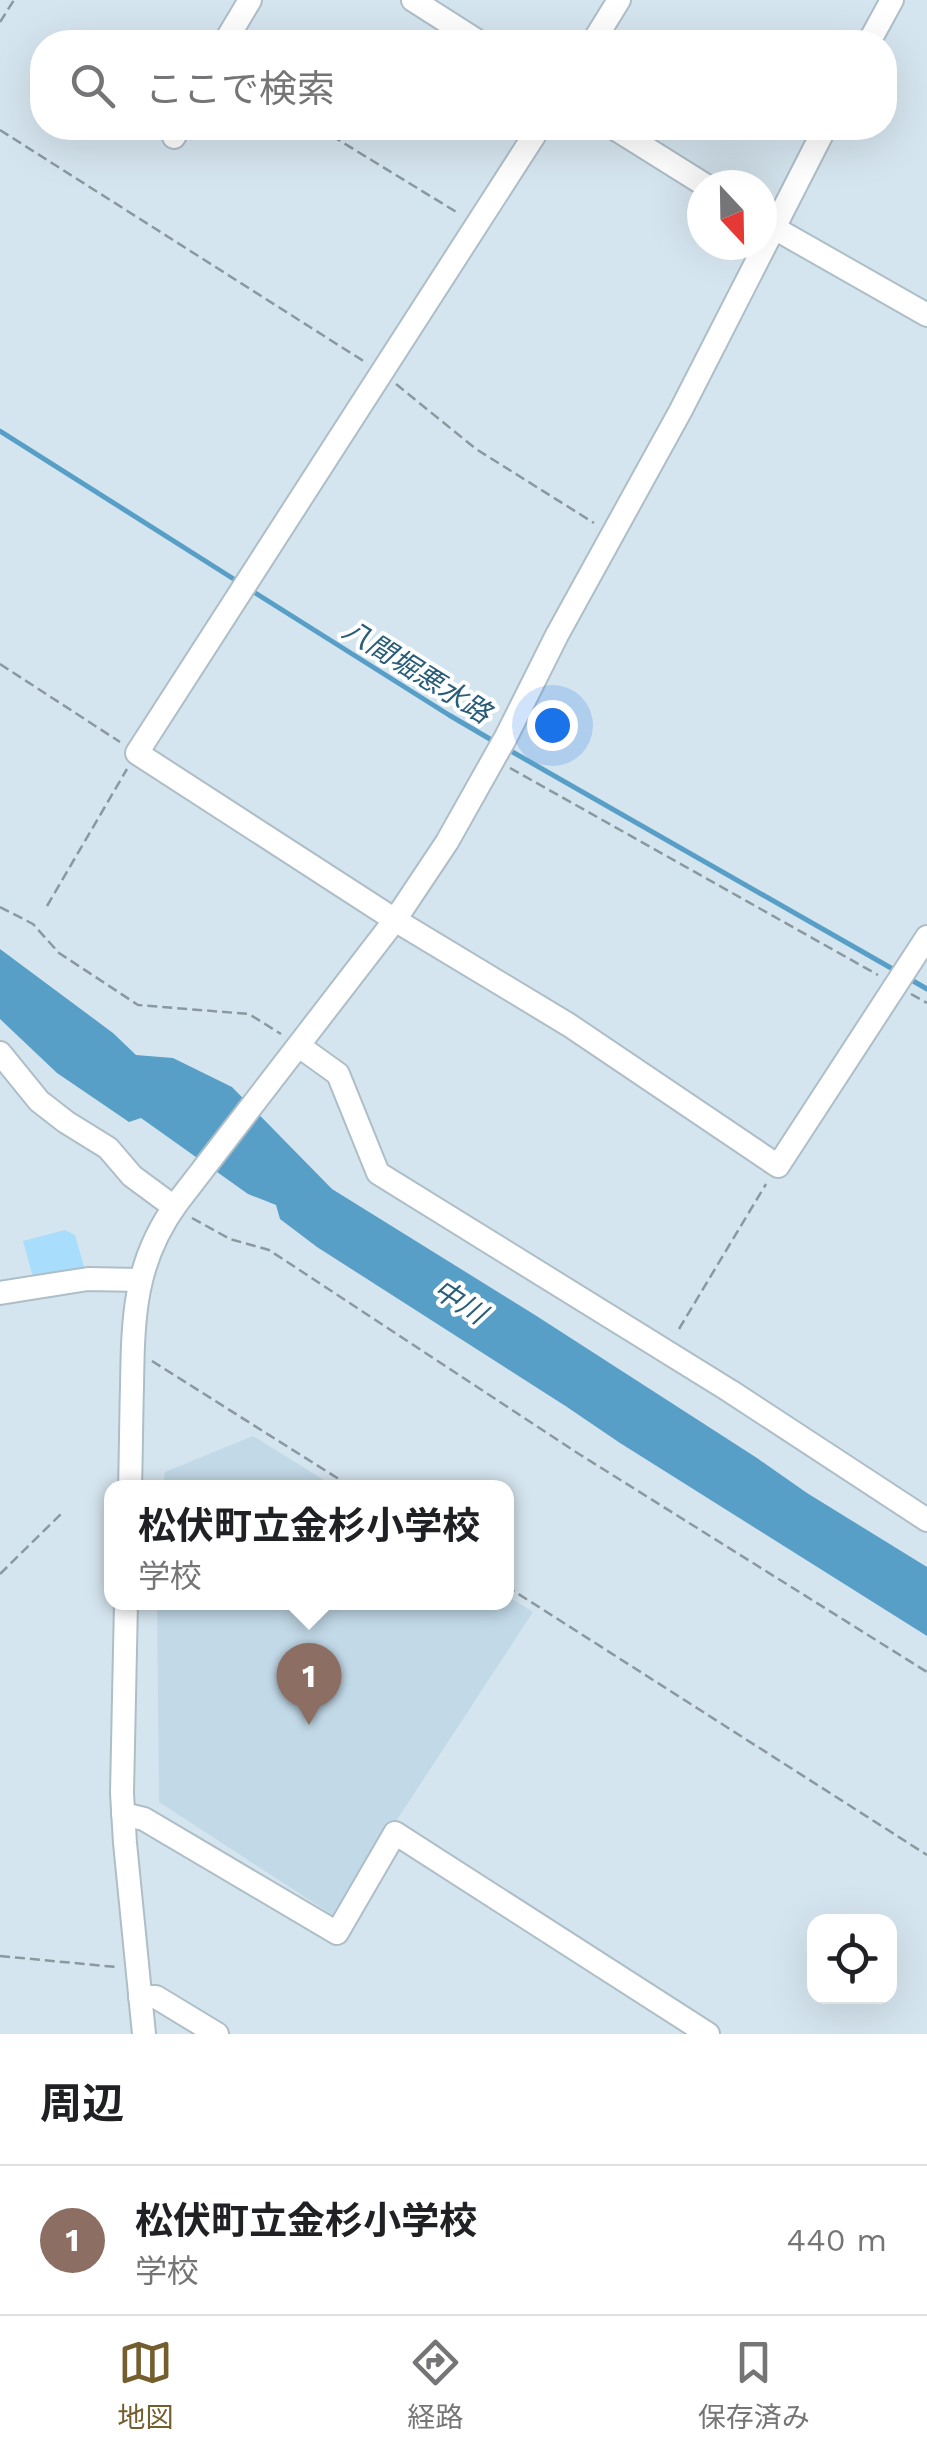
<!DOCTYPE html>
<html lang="ja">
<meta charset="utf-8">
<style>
body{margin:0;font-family:"Work Sans","Noto Sans JP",sans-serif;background:#f2f2f2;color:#202124}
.controls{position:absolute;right:30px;bottom:30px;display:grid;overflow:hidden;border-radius:20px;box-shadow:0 10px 40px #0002}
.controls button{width:90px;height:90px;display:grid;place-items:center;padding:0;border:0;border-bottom:2px solid #e0e0e0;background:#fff;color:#202124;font:50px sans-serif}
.compass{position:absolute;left:687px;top:170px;width:90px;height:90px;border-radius:50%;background:#fff;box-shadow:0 10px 40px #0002;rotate:158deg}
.you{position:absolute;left:552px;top:725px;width:35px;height:35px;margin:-25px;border:8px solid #fff;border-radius:50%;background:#1a73e8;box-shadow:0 0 0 15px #1a73e833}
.badge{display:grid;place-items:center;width:65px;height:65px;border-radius:50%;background:#755e2e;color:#fff;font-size:32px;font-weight:700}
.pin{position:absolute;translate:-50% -82px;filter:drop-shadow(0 2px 5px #0008)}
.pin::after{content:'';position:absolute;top:52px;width:35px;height:30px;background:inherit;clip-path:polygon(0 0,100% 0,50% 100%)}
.popup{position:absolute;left:104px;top:1480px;width:410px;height:130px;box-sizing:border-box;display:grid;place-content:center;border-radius:20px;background:#fff;filter:drop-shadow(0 2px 8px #0005);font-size:32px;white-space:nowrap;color:#757577}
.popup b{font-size:38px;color:#202124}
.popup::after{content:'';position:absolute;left:50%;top:100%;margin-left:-20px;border:20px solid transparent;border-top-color:#fff}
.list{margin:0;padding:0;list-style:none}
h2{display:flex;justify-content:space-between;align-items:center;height:130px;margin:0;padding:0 40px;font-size:42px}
h2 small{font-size:32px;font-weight:400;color:#757577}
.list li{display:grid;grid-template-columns:65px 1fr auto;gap:30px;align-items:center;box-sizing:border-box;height:150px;padding:0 40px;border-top:2px solid #e0e0e0}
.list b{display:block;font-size:38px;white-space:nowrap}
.list p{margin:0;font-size:32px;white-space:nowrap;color:#757577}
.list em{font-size:32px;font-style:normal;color:#757577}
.icon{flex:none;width:55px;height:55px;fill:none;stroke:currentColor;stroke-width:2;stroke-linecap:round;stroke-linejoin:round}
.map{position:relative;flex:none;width:927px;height:2034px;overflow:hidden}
.search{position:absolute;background:#fff;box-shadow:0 10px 40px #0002;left:30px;right:30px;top:30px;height:110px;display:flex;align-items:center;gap:25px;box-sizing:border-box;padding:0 35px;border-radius:40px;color:#757577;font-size:38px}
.sheet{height:280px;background:#fff}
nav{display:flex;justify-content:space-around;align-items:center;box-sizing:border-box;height:140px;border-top:2px solid #e0e0e0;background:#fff;font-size:28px;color:#757577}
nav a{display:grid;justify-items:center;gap:5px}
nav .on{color:#755e2e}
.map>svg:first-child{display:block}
</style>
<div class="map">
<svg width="927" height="2034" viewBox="0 0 927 2034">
<rect width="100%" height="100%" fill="#d5e5ef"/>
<g fill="#c2d9e8">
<polygon points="253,1436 335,1487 163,1487 165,1472"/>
<polygon points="507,1596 533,1612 334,1916 159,1802 157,1603 506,1602"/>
</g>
<polygon fill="#a8ddfc" points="65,1230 75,1235 85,1270 34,1281 23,1241"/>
<polygon fill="#589fc7" points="0,949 113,1033 136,1055 173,1058 232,1087 332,1189 535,1315 757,1458 807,1493 927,1567 927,1636 620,1443 567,1407 317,1247 280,1219 276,1205 248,1194 141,1118 129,1122 57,1073 0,1019"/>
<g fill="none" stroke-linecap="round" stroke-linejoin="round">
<g stroke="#589fc7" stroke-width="5">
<polyline points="0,431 240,583"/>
<polyline points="249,589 449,715 495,742"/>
<polyline points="509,750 898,972"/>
<polyline points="908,978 927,989"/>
</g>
<g stroke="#aebec7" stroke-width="26">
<g id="minor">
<polyline points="413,0 479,42"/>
<polyline points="225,42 250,0"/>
<polyline points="593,42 619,0"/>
<polyline points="869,42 892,0"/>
<polyline points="539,128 137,753 395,920 569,1025 778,1166 927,937"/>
<polyline points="614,128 705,185"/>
<polyline points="174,137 179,128"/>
<polyline points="762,221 927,315"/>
<polyline points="299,1046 338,1074 378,1173 730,1391 927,1520"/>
<polyline points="0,1053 39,1101 66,1122 108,1148 132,1176 174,1207"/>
<polyline points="0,1293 88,1279 140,1280"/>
<path d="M130 1488C131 1454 131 1420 132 1387 133 1317 134 1262 177 1203L395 920 447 842 506 737 557 635 681 410 825 128"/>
<polyline points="126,1602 122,1793 125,1843 144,2034"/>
<polyline points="123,1814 144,1819 337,1933 395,1833 708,2034"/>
<polyline points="140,1997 156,1997 217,2034"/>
</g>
</g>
<g stroke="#8b989f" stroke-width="2.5" stroke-dasharray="10 5" stroke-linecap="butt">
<polyline points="0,22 14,0"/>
<polyline points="319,128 458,213"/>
<polyline points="0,130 365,362"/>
<polyline points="396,384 476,449 594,523"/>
<polyline points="0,664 120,742"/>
<polyline points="510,768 878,975"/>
<polyline points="47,906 127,769"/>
<polyline points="0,907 33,924 59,953 138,1005 249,1014 281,1034"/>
<polyline points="911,994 927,1003"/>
<polyline points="192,1218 230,1239 269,1250 579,1454 927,1672"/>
<polyline points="679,1329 766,1184"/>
<polyline points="152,1361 353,1488"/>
<polyline points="0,1574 64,1511"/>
<polyline points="506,1586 927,1855"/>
<polyline points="0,1956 116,1967"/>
</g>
<use href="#minor" stroke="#fff" stroke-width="22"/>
</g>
<g text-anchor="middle" stroke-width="8" stroke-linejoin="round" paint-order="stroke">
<g font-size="28" font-style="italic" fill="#285e7a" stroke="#fff">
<text transform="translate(417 671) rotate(32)" y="10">八間堀悪水路</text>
<text transform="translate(460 1301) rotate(33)" y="10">中川</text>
</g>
</g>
</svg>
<div class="controls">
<button><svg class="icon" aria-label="locate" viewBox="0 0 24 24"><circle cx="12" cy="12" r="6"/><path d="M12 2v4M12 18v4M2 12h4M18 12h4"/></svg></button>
</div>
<svg class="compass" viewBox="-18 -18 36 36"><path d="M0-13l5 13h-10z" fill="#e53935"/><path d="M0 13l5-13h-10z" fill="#757577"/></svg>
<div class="you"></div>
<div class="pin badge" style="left:309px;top:1725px;background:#8d6e63">1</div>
<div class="popup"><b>松伏町立金杉小学校</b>学校</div>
<div class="search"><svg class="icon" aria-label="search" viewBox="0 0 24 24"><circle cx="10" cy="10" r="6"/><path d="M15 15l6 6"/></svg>ここで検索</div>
</div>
<section class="sheet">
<h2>周辺<small></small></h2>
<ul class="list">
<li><span class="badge" style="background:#8d6e63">1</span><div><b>松伏町立金杉小学校</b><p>学校</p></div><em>440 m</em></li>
</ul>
</section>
<nav>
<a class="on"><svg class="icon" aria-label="map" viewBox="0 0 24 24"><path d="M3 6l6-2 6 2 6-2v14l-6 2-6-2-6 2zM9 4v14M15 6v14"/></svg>地図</a>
<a><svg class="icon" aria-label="directions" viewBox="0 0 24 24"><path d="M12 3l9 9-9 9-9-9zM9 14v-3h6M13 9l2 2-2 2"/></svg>経路</a>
<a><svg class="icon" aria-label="saved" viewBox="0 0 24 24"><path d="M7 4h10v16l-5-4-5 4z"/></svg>保存済み</a>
</nav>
